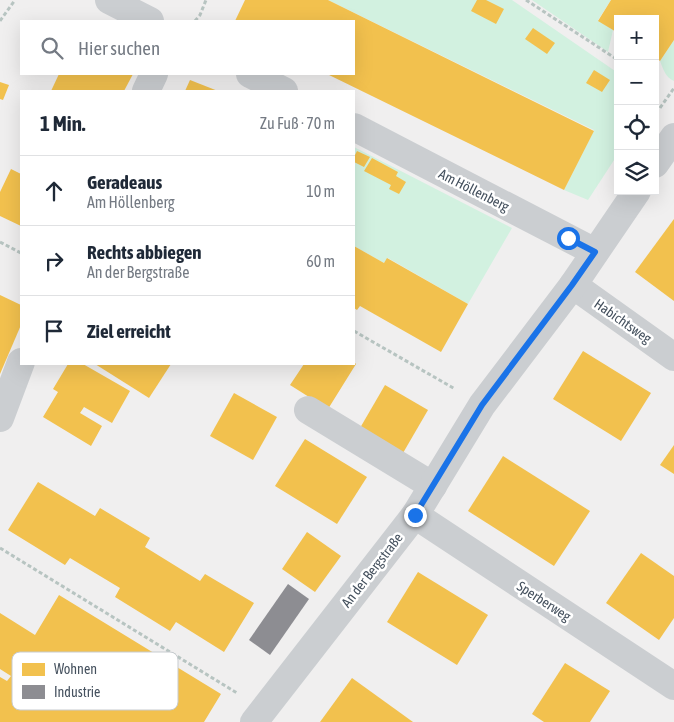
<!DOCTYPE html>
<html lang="de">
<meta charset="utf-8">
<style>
body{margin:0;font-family:"Asap Condensed",sans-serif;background:#f6f6f7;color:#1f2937}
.controls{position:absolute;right:15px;top:15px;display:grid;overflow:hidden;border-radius:0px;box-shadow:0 5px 20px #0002}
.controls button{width:45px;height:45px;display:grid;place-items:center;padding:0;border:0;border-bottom:1px solid #e0e1e3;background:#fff;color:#1f2937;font:25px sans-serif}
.stop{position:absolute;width:15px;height:15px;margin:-11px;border:4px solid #1a73e8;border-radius:50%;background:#fff}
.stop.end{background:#1a73e8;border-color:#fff;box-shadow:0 1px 5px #0008}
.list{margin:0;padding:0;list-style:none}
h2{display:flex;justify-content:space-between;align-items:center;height:65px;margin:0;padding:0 20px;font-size:21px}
h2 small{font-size:16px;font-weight:400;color:#747a83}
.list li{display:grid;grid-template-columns:32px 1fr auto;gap:15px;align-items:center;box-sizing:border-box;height:70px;padding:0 20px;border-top:1px solid #e0e1e3}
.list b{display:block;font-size:19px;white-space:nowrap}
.list p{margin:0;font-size:16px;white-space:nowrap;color:#747a83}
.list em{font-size:16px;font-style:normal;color:#747a83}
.icon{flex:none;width:28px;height:28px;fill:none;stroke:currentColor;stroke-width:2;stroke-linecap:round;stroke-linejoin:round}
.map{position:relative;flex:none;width:674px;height:722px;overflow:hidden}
.search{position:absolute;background:#fff;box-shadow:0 5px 20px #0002;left:20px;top:20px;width:335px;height:55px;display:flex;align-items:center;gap:12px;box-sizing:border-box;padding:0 18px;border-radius:0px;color:#747a83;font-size:19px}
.panel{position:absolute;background:#fff;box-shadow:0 5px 20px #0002;left:20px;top:90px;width:335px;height:275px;border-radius:0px}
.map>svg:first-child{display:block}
</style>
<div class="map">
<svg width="674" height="722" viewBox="0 0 674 722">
<rect width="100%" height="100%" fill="#f0efef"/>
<g fill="#d2f1e0">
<polygon points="328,0 512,0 618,73 618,154 588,200 564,190 594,130"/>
<polygon points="532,0 611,0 598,20 613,30 608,52"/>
<path d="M674 40V81C666 78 663 69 660 61Z"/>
<polygon points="354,147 512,228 468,304 388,258 384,263 354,246"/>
</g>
<g fill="#f2c14e">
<polygon points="245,0 328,0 594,131 564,190 327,74 354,74 354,21 235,21"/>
<polygon points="477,0 486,0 504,9 496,24 471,11"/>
<polygon points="611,0 674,0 674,40 660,61 655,57 655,19 618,19 618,33 598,21"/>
<polygon points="533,28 555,43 547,54 525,39"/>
<polygon points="594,70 610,80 602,92 586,83"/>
<polygon points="59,74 133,74 124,91 51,91"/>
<polygon points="190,80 218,91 185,91"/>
<polygon points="0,82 9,85 3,100 0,99"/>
<polygon points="357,151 370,157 364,167 354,162 354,157"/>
<polygon points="372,158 398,172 396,176 406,182 399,194 389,189 391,185 364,171"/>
<polygon points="11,169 21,174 21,226 0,216 0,192"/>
<polygon points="674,219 674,301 635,272"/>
<polygon points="354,246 384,263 387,258 468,304 441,352 360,306 357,310 354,308"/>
<polygon points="0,295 21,305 21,325 0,374"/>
<polygon points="583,351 651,393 621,441 553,399"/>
<polygon points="354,362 356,364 328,409 290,385 304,364 354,364"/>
<polygon points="68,364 83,364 130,391 112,423 84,407 80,413 102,426 91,446 43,417 58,392 53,389"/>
<polygon points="95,364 171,364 149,398"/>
<polygon points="385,385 428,410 403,453 360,428"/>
<polygon points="234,393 277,417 253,460 210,436"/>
<polygon points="305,439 367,477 337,524 275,486"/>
<polygon points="674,445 674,474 660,465"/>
<polygon points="503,456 590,511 554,566 468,511"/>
<polygon points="38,482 95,516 100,508 150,538 145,547 200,581 205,574 254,603 224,652 176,622 170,631 115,597 120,588 70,558 65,565 8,530"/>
<polygon points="307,532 341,556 315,592 282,569"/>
<polygon points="641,553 674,576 674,618 659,640 606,603"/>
<polygon points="418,572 488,615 457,665 387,622"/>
<polygon points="59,595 221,694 204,722 0,722 0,677 7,681 11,676 0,669 0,613 35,635"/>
<polygon points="565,663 610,691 590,722 544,722 532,714"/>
<polygon points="352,678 413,722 320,722"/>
</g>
<polygon fill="#8d8d92" points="288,584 309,599 270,655 249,640"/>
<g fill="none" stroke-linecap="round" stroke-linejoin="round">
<g stroke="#b7c4c1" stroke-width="3" stroke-dasharray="4 2.5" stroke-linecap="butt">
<polyline points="526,0 618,60"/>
<polyline points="0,21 15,0"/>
<polyline points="195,21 200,15 206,0"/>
<polyline points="660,108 674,88"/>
<polyline points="0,242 21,253"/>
<polyline points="354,331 455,389"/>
<polyline points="0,548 237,693"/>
</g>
<g stroke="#cbced1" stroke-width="28">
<polyline points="109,0 150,21"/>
<polyline points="250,74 284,91"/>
<polyline points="146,91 154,74"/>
<polyline points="354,127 595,252"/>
<polyline points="655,164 674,137"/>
<polyline points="573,285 674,357"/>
<polyline points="308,410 433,486"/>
<polyline points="0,418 21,362"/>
<polyline points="415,515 674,686"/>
<polyline points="254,722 415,515 482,405 573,285 637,191"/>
</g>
</g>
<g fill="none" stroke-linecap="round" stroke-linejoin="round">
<polyline stroke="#1a73e8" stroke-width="6" points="415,515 482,405 572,285 595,252 568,238"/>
</g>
<g text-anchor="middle" stroke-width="5" stroke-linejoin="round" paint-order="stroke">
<g font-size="14" fill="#45515e" stroke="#fff">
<text transform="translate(474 190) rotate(27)" y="5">Am Höllenberg</text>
<text transform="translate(623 321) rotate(35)" y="5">Habichtsweg</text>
<text transform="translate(372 570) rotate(-52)" y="5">An der Bergstraße</text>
<text transform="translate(544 601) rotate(33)" y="5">Sperberweg</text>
</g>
</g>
<rect x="12" y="652" width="166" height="58" rx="8" fill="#fff" stroke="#c7cbcf" stroke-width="1"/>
<rect x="22" y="663" width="23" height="13" fill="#f2c14e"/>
<rect x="22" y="685" width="23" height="14" fill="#8d8d92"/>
<g font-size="14" fill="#45515e">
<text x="54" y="674">Wohnen</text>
<text x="54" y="697">Industrie</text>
</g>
</svg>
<div class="controls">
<button>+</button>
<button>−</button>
<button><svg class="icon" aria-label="locate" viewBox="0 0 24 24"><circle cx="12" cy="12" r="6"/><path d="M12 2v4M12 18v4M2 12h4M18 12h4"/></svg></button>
<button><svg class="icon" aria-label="layers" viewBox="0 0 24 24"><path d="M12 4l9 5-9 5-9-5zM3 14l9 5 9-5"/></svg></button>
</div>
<div class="stop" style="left:568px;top:238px"></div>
<div class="stop end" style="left:415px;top:515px"></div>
<div class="search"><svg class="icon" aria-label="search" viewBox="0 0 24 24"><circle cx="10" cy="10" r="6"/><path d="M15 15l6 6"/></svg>Hier suchen</div>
<section class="panel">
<h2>1 Min.<small>Zu Fuß · 70 m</small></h2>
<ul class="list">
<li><svg class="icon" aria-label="ahead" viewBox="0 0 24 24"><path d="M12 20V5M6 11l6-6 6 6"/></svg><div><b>Geradeaus</b><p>Am Höllenberg</p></div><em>10 m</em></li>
<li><svg class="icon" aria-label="right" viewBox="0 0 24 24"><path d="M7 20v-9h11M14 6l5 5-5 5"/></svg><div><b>Rechts abbiegen</b><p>An der Bergstraße</p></div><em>60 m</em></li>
<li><svg class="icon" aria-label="arrive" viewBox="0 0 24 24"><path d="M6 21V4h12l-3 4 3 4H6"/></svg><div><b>Ziel erreicht</b></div></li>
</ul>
</section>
</div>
